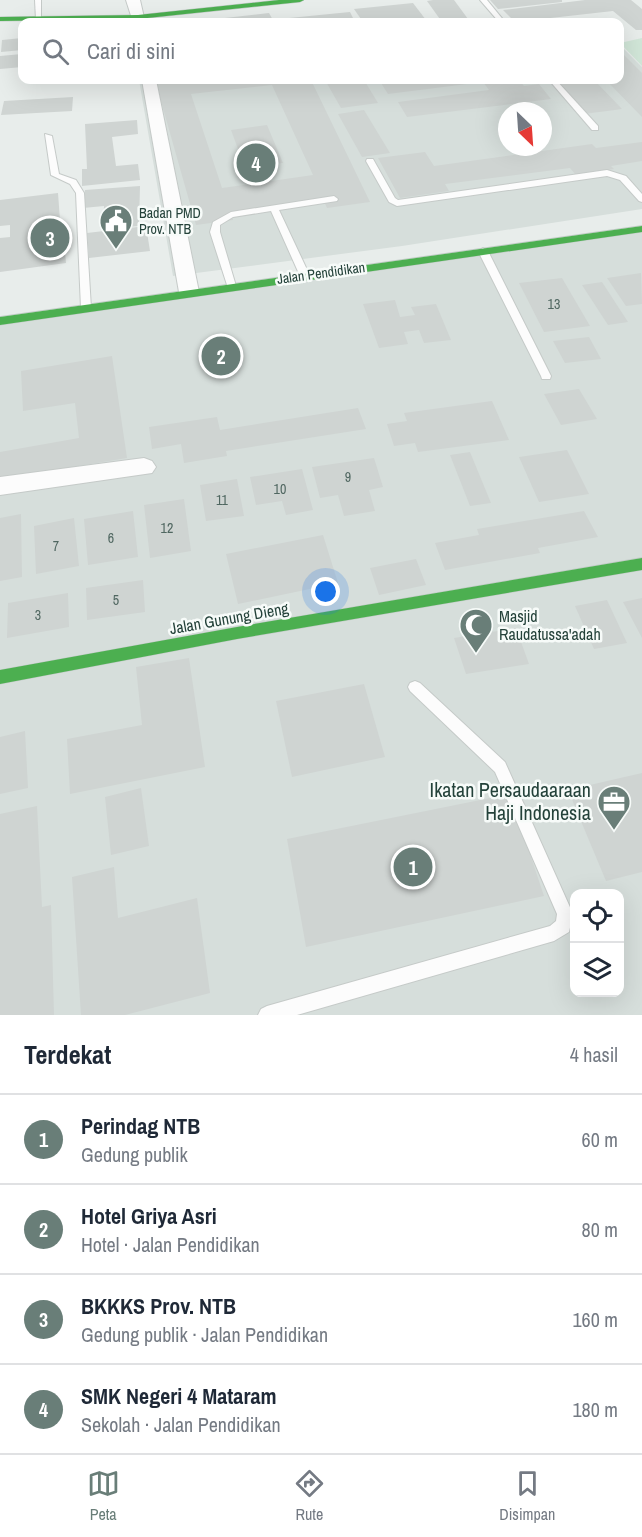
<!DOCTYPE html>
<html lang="id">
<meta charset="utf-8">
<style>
body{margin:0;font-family:"Archivo Narrow",sans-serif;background:#f2f2f3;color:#1f2937}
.controls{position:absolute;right:18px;bottom:18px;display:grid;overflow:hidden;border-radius:12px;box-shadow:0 6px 24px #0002}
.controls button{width:54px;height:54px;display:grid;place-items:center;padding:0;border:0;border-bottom:2px solid #e0e1e3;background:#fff;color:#1f2937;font:30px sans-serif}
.compass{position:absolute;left:498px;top:102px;width:54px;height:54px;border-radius:50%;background:#fff;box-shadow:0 6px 24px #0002;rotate:155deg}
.you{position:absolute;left:326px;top:592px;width:21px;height:21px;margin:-15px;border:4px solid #fff;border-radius:50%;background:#1a73e8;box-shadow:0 0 0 9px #1a73e833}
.badge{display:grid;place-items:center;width:39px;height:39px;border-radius:50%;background:#697e78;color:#fff;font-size:20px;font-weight:700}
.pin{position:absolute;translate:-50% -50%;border:3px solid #fff;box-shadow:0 2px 6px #0006}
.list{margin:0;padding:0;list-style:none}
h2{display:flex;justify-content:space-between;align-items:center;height:78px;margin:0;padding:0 24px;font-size:26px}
h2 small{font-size:20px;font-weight:400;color:#747a83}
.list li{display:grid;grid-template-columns:39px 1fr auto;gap:18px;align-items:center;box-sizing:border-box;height:90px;padding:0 24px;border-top:2px solid #e0e1e3}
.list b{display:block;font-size:22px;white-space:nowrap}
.list p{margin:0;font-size:20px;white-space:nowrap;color:#747a83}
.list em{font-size:20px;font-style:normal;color:#747a83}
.icon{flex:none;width:33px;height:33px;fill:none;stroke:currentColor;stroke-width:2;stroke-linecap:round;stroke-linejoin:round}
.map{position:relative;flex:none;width:642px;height:1015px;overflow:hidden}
.search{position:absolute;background:#fff;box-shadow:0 6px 24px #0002;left:18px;right:18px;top:18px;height:66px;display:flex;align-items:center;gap:15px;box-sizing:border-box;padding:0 21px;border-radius:12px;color:#747a83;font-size:22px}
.sheet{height:438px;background:#fff}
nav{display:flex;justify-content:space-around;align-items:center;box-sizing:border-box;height:84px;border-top:2px solid #e0e1e3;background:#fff;font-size:16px;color:#747a83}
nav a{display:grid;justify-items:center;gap:3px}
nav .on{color:#697e78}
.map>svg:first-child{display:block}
</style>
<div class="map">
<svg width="642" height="1015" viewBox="0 0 642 1015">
<rect width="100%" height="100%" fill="#e8edeb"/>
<g fill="#d6dedb" fill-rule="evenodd">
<path d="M620 45 642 67V209L402 246 173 276 139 80H620ZM507 111H543V147H507Z"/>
<path d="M642 231V1015H0V325ZM574 894H620V993H574Z"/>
</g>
<polygon fill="#d1e6d8" points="642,38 642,66 620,43"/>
<g fill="#cfd4d2" fill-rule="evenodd">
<polygon points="433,0 454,0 468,19 442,22 427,1"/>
<polygon points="490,0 562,0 562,2 498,9"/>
<polygon points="585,0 631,0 642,9 642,30 636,30 613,11 515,22 503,10"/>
<polygon points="413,3 426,20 363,22 354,9"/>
<polygon points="350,12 355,22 280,22 279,19"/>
<polygon points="269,13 274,22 198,22 198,21"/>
<polygon points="22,38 22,50 1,52 2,40"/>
<polygon points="620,51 642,73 642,117 606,80 620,80"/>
<polygon points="22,54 22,67 0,69 0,56"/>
<path d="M155 80H311L370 202 327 208 323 199 231 212 233 220 196 225ZM272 85 313 175 222 188 191 94Z"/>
<polygon points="325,80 364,80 378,103 341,108"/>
<polygon points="379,80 519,80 524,86 539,84 551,99 407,117 398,102 489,90 483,82 388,94"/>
<polygon points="553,80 594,80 622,109 584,114"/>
<polygon points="73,97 72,111 1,115 4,101"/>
<polygon points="364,110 390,153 362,157 338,114"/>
<polygon points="137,120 138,134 112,137 116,166 138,164 140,180 82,186 82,169 87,169 85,124"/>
<polygon points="267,125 283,163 245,168 231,130"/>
<polygon points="642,142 642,161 611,166 614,169 576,175 570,168 445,184 449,191 400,198 378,158 425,152 434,166 592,144 596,148"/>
<polygon points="140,186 139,226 103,229 104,206 83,208 85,190"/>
<polygon points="58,193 60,220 32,223 33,234 63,230 66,263 0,272 0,238 10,237 10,225 0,226 0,200"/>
<polygon points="146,226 150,251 89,258 87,233"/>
<polygon points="641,273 642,304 626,306 607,278"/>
<polygon points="562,278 590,326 544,332 519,283"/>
<polygon points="602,282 628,322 608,325 582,285"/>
<polygon points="395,300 400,317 415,315 411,307 436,304 451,340 424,343 419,330 404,332 408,344 379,348 363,304"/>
<polygon points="589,337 601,359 565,363 553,341"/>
<polygon points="112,356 127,458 0,479 0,452 79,438 75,403 23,411 21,371"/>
<polygon points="579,389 597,419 561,425 544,394"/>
<polygon points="492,401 509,440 418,452 415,443 394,446 387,424 407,421 404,413"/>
<polygon points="358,408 366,429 226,451 227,456 184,463 181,444 152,449 149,427 217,417 220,430"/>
<polygon points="567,450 589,494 539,502 519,457"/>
<polygon points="470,452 491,503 470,506 450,455"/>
<polygon points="374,458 383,487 369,490 375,511 344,516 338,495 320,498 312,467"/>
<polygon points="302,469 313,510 286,515 282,501 256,505 250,477"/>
<polygon points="237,479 244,516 206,521 200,485"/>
<polygon points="184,499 191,551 150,558 144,505"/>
<polygon points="133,511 138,557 88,565 84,519"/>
<polygon points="584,511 598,537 538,548 540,553 445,570 435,543 479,535 477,529"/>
<polygon points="21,514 22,577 0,581 0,518"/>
<polygon points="74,518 79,566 36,574 34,526"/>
<polygon points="323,535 338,583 238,604 226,554"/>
<polygon points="416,559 426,585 379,595 370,568"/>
<polygon points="143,580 145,612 87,620 86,588"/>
<polygon points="68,593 69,627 7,638 8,603"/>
<polygon points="642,598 642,638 623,602"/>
<polygon points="607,600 627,643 594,649 575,606"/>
<polygon points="516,628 529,664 466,674 454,638"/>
<polygon points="189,658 205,767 70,794 67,739 142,725 136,667"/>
<polygon points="364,684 385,757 292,777 276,701"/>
<polygon points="25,731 28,788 0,794 0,737"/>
<polygon points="642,773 642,872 606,881 568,790"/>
<polygon points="141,788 149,846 111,855 105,797"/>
<polygon points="510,794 544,896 306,947 287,839"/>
<polygon points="37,806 42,907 51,905 54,1015 0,1015 0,814"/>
<polygon points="114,867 118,918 197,898 210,993 125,1015 81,1015 72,877"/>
</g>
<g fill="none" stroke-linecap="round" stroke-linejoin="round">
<g stroke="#c5cac8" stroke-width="2">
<g id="lane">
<polygon points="35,0 41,0 41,21 36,20"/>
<polygon points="480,0 487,0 505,22 499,22"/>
<polygon points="549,80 556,80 598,126 598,130 592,130"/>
<polygon points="45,134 52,136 59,174 76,180 84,193 91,308 86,311 81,308 76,193 70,184 51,175"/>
<polygon points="367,159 373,159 395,198 398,200 607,170 626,176 642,194 642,202 639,201 620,180 607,176 397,206 389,202 366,161"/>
<polygon points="334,196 338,199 337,201 279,210 310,276 308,278 302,278 300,276 271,211 233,217 220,225 220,232 236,286 234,288 228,288 210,232 213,222 231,212"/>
<polygon points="483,248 488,251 551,376 550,379 542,379 541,376 478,251"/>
<polygon points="415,681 420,683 505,762 573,914 569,932 554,941 297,1015 258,1015 261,1009 267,1006 550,926 556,921 557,914 495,772 410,691 408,687 410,683"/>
</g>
</g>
<g stroke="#c5cac8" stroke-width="2">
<g id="street">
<polygon points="126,0 140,0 145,22 133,22"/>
<polygon points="142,80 156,80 199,292 196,296 182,296 179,292"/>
<polygon points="144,458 152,461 156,467 152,473 0,495 0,477"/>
</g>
</g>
<g stroke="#c3cbc8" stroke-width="1">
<g id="fast">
<polygon points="279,0 304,0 300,2 138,19 0,21 0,17 138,15"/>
<polygon points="642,226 642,232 0,325 0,317"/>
<polygon points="642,558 642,570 237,639 0,684 0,670 237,627"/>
</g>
</g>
<use href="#lane" fill="#fcfcfc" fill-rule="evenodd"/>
<use href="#street" fill="#fcfcfc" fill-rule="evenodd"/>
<use href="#fast" fill="#4caf50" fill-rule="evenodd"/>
</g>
<defs>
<g id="civic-pin" transform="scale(1.725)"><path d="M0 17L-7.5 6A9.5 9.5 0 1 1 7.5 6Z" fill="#697e78" stroke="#f7fbf9"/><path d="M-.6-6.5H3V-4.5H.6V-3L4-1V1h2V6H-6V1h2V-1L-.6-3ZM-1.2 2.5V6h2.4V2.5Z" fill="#fff"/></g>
<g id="mosque-pin" transform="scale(1.725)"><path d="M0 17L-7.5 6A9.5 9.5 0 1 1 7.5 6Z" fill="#697e78" stroke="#f7fbf9"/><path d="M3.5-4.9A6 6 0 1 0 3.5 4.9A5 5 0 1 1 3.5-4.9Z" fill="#fff"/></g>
<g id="office-pin" transform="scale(1.725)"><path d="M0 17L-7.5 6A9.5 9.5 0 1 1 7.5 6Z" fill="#697e78" stroke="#f7fbf9"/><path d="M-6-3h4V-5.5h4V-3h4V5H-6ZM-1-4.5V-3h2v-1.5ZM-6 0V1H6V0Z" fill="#fff"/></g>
</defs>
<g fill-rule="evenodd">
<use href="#civic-pin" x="116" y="221"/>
<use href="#mosque-pin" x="476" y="625"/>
<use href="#office-pin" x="614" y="802"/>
</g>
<g text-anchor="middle" stroke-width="5" stroke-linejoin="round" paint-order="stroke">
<g font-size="14" fill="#24423a" stroke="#f7fbf9" text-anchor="start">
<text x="139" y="218">Badan PMD<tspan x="139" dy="16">Prov. NTB</tspan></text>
</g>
<g font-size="14" fill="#24423a" stroke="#f7fbf9">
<text transform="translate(321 273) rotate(-8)" y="5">Jalan Pendidikan</text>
</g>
<g font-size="14" fill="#506761">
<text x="554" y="309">13</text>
<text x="348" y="482">9</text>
<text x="280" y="494">10</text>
<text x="222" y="505">11</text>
<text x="167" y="533">12</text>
<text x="111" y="543">6</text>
<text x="56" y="551">7</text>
<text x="116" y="605">5</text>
<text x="38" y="620">3</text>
</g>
<g font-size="16" fill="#24423a" stroke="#f7fbf9" text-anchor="start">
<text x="499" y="622">Masjid<tspan x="499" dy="18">Raudatussa'adah</tspan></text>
</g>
<g font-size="16" fill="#24423a" stroke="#f7fbf9">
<text transform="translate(229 618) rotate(-10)" y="6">Jalan Gunung Dieng</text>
</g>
<g font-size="20" fill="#24423a" stroke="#f7fbf9" text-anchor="end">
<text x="591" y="797">Ikatan Persaudaaraan<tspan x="591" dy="23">Haji Indonesia</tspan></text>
</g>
</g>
</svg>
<div class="controls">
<button><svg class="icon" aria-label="locate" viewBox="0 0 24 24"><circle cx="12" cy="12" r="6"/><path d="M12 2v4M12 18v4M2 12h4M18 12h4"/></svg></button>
<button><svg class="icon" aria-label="layers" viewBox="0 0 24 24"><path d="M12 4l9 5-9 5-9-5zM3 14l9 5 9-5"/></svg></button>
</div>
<svg class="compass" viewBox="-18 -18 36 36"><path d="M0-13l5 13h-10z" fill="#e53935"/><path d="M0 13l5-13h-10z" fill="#747a83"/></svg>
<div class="you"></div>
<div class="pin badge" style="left:413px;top:867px">1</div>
<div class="pin badge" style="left:221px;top:356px">2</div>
<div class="pin badge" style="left:50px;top:238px">3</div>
<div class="pin badge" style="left:256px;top:163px">4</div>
<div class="search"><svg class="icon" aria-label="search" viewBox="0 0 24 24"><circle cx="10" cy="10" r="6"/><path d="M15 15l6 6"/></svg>Cari di sini</div>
</div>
<section class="sheet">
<h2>Terdekat<small>4 hasil</small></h2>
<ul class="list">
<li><span class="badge">1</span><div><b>Perindag NTB</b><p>Gedung publik</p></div><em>60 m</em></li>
<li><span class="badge">2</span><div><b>Hotel Griya Asri</b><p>Hotel · Jalan Pendidikan</p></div><em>80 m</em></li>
<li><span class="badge">3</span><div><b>BKKKS Prov. NTB</b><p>Gedung publik · Jalan Pendidikan</p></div><em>160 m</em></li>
<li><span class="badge">4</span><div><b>SMK Negeri 4 Mataram</b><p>Sekolah · Jalan Pendidikan</p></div><em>180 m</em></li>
</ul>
</section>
<nav>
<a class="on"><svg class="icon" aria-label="map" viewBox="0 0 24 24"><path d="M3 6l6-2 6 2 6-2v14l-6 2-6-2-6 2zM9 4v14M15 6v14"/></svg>Peta</a>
<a><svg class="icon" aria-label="directions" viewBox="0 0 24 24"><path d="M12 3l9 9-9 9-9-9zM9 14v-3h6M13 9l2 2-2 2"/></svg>Rute</a>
<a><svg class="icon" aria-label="saved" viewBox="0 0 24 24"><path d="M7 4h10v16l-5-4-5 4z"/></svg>Disimpan</a>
</nav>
